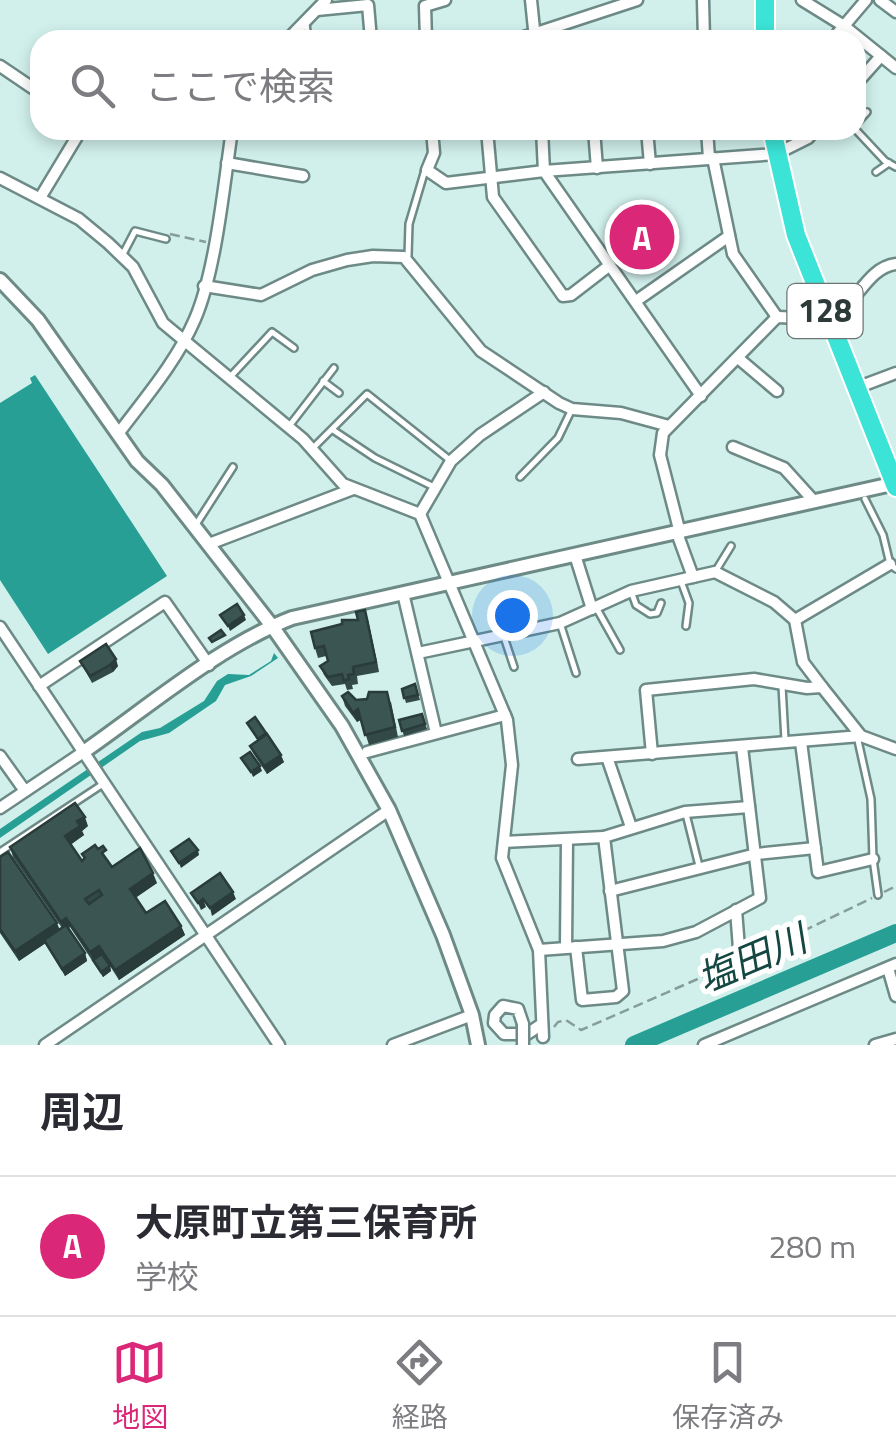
<!DOCTYPE html>
<html lang="ja">
<meta charset="utf-8">
<style>
body{margin:0;font-family:"Titillium Web","Noto Sans JP",sans-serif;background:#f7f7f7;color:#2b2b33}
.you{position:absolute;left:512px;top:615px;width:35px;height:35px;margin:-25px;border:8px solid #fff;border-radius:50%;background:#1a73e8;box-shadow:0 0 0 15px #1a73e833}
.badge{display:grid;place-items:center;width:65px;height:65px;border-radius:50%;background:#db2777;color:#fff;font-size:32px;font-weight:700}
.pin{position:absolute;translate:-50% -50%;border:5px solid #fff;box-shadow:0 2px 10px #0006}
.list{margin:0;padding:0;list-style:none}
h2{display:flex;justify-content:space-between;align-items:center;height:130px;margin:0;padding:0 40px;font-size:42px}
h2 small{font-size:32px;font-weight:400;color:#7c7c81}
.list li{display:grid;grid-template-columns:65px 1fr auto;gap:30px;align-items:center;box-sizing:border-box;height:140px;padding:0 40px;border-top:2px solid #e1e1e2}
.list b{display:block;font-size:38px;white-space:nowrap}
.list p{margin:0;font-size:32px;white-space:nowrap;color:#7c7c81}
.list em{font-size:32px;font-style:normal;color:#7c7c81}
.icon{flex:none;width:55px;height:55px;fill:none;stroke:currentColor;stroke-width:2;stroke-linecap:round;stroke-linejoin:round}
.map{position:relative;flex:none;width:896px;height:1045px;overflow:hidden}
.search{position:absolute;background:#fff;box-shadow:0 5px 15px #0003;left:30px;right:30px;top:30px;height:110px;display:flex;align-items:center;gap:25px;box-sizing:border-box;padding:0 35px;border-radius:30px;color:#7c7c81;font-size:38px}
.sheet{height:270px;background:#fff}
nav{display:flex;justify-content:space-around;align-items:center;box-sizing:border-box;height:140px;border-top:2px solid #e1e1e2;background:#fff;font-size:28px;color:#7c7c81}
nav a{display:grid;justify-items:center;gap:5px}
nav .on{color:#db2777}
.map>svg:first-child{display:block}
</style>
<div class="map">
<svg width="896" height="1045" viewBox="0 0 896 1045">
<rect width="100%" height="100%" fill="#d1f0ec"/>
<g fill="#279f95">
<polygon points="35,375 167,576 48,654 0,580 0,403 32,383 30,378"/>
<polygon points="274,653 278,658 251,676 225,685 216,701 169,733 140,741 0,838 0,829 142,732 160,728 204,701 217,681 228,674 249,675 271,661"/>
</g>
<g fill="none" stroke-linecap="round" stroke-linejoin="round">
<polyline stroke="#279f95" stroke-width="18" points="634,1045 896,933"/>
<g stroke="#6d8a86" stroke-width="10">
<g id="service">
<polyline points="306,23 308,40"/>
<polyline points="856,124 867,112"/>
<polyline points="856,130 885,161 896,167"/>
<polyline points="876,172 889,163"/>
<polyline points="122,256 135,231 166,239"/>
<polyline points="408,256 409,224 425,170"/>
<polyline points="231,376 272,332 294,348"/>
<polyline points="323,381 339,393"/>
<polyline points="290,425 334,368"/>
<polyline points="333,430 375,458 434,487"/>
<polyline points="314,447 367,394 451,461"/>
<polyline points="520,477 558,438 572,409"/>
<polyline points="865,499 883,535 890,564 896,569"/>
<polyline points="197,523 233,467"/>
<polyline points="715,572 731,546"/>
<polyline points="681,581 689,603 686,626"/>
<polyline points="631,591 636,605 650,614 657,613 661,603"/>
<polyline points="597,609 620,650"/>
<polyline points="560,623 576,673"/>
<polyline points="504,637 514,667"/>
<polyline points="782,686 785,740"/>
<polyline points="857,736 871,799 873,859 878,895"/>
<polyline points="686,814 699,866"/>
<polyline points="0,852 103,784"/>
</g>
</g>
<g stroke="#6d8a86" stroke-width="15">
<g id="minor">
<polyline points="531,0 535,39"/>
<polyline points="703,0 704,40"/>
<polyline points="802,0 844,26 896,68"/>
<polyline points="880,0 896,12"/>
<polyline points="317,10 368,5 371,40"/>
<polyline points="287,40 326,0"/>
<polyline points="426,40 425,6 445,0"/>
<polyline points="515,40 637,0"/>
<polyline points="832,40 866,0"/>
<polyline points="0,66 40,93"/>
<polyline points="856,84 881,56"/>
<polyline points="432,130 434,153 427,170 446,183 544,171 776,154 808,138 815,130"/>
<polyline points="487,130 493,197 563,296 571,295 610,265"/>
<polyline points="542,130 544,171 701,396"/>
<polyline points="594,130 597,168"/>
<polyline points="647,130 650,164"/>
<polyline points="707,130 709,158"/>
<polyline points="713,158 733,254 777,317"/>
<polyline points="227,163 303,176"/>
<polyline points="0,178 79,219 108,243 133,267 163,323 303,439 343,484 420,514 507,720 512,765 502,858 539,950 543,1037"/>
<polyline points="40,198 81,130"/>
<polyline points="204,286 261,295 312,270 347,260 373,256 404,257 481,351 559,403 572,409 621,413 669,426"/>
<polyline points="636,301 729,236"/>
<polyline points="738,358 777,391"/>
<polyline points="856,388 896,373"/>
<path d="M118 434C145 398 177 361 195 319 216 270 224 184 232 130"/>
<polyline points="733,447 784,468 813,500"/>
<polyline points="420,514 451,461 480,435 544,392"/>
<polyline points="677,533 693,577"/>
<path d="M680 533 660 455 663 433 777 317C793 317 811 322 826 318 856 311 864 268 896 264"/>
<polyline points="209,544 353,489"/>
<polyline points="575,555 592,609"/>
<polyline points="403,593 436,733"/>
<polyline points="795,620 890,564"/>
<polyline points="0,627 279,1045"/>
<polyline points="418,653 560,623 631,591 715,572 774,602 795,620 803,662 822,687 861,736 896,749"/>
<polyline points="39,686 165,602 209,665"/>
<polyline points="801,742 818,872 873,859"/>
<polyline points="367,752 505,715"/>
<polyline points="652,754 646,690 754,679 807,688 822,687"/>
<polyline points="0,756 25,791"/>
<polyline points="607,757 631,827"/>
<polyline points="578,759 861,736"/>
<polyline points="0,808 82,753"/>
<polyline points="504,842 604,837"/>
<polyline points="610,891 756,854 815,848"/>
<polyline points="736,910 740,961"/>
<polyline points="566,947 567,840"/>
<polyline points="576,947 582,1000 616,997 623,991 604,837 685,812 749,807"/>
<polyline points="539,950 663,941 696,932 760,898 742,747"/>
<polyline points="888,968 896,996"/>
<polyline points="523,1024 518,1009 503,1006 495,1015 494,1023 504,1034 527,1034 542,1024"/>
<polyline points="45,1045 389,810"/>
<polyline points="393,1045 472,1015"/>
<polyline points="704,1045 896,964"/>
<polyline points="875,1045 896,1039"/>
</g>
</g>
<g stroke="#6d8a86" stroke-width="18">
<g id="tertiary">
<polyline points="0,280 38,320 137,461 162,485 272,626 342,726 389,810 443,935 472,1015 478,1045"/>
<path d="M82 753C147 708 219 646 292 618L896 483"/>
</g>
</g>
<g stroke="#fff" stroke-width="22">
<g id="trunk">
<polyline points="765,0 765,40"/>
<polyline points="772,130 796,235 896,487"/>
</g>
</g>
<g stroke="#869d9a" stroke-width="2.5" stroke-dasharray="10 5" stroke-linecap="butt">
<polyline points="170,234 206,242"/>
<polyline points="884,892 896,886"/>
<polyline points="749,957 872,898"/>
<polyline points="554,1027 558,1022 566,1020 581,1030 732,964"/>
</g>
<use href="#service" stroke="#fff" stroke-width="5"/>
<use href="#minor" stroke="#fff" stroke-width="10"/>
<use href="#tertiary" stroke="#fff" stroke-width="12"/>
<use href="#trunk" stroke="#3ce4d8" stroke-width="18"/>
<g stroke="#6d8a86" stroke-width="15" stroke-linecap="butt">
<polyline id="minor-bridge" points="523,1024 523,1045"/>
</g>
<use href="#minor-bridge" stroke="#fff" stroke-width="10"/>
</g>
<g fill="#324947">
<polygon points="368,620 379,672 357,676 358,684 352,685 353,689 347,690 345,684 332,686 324,675 320,666 328,661 326,656 318,658 315,648"/>
<polygon points="80,661 118,666 113,672 92,683"/>
<polygon points="415,684 420,700 406,703 402,689"/>
<polygon points="342,696 356,700 391,702 398,737 369,745 361,720 357,722 345,706"/>
<polygon points="422,714 427,729 404,736 399,720"/>
<polygon points="247,723 284,762 267,774 253,753 250,746 258,741"/>
<polygon points="88,826 82,831 84,835 71,844 82,861 84,859 82,854 109,860 108,861 112,867 157,883 136,897 146,913 181,926 185,935 119,980 110,966 111,971 103,977 70,927 68,929 85,953 87,961 65,976 45,943 19,961 0,933 0,857 59,929 62,928 13,857 10,847"/>
</g>
<g fill="#293c39">
<polygon points="365,610 368,620 379,672 376,662"/>
<polygon points="244,615 246,620 230,631 228,626"/>
<polygon points="116,659 118,666 113,672 110,665"/>
<polygon points="358,709 361,719 357,722 353,713"/>
<polygon points="281,755 284,762 267,774 264,766"/>
<polygon points="260,766 262,771 253,777 251,772"/>
<polygon points="85,817 88,826 82,831 84,835 69,846 65,836 77,821"/>
<polygon points="198,850 199,855 181,868 179,863"/>
<polygon points="153,873 157,883 134,899 130,889"/>
<polygon points="233,892 236,899 212,916 210,908"/>
<polygon points="203,899 206,907 201,910 198,903"/>
<polygon points="66,918 70,927 64,931 61,922"/>
<polygon points="57,923 61,933 19,961 15,951"/>
<polygon points="181,926 185,935 119,980 115,970"/>
<polygon points="99,946 103,956 94,962 90,952"/>
<polygon points="85,953 87,961 65,976 62,969"/>
<polygon points="110,966 111,971 103,977 101,972"/>
</g>
<g fill="#3a5552" stroke="#293c39" stroke-width="2.5" fill-rule="evenodd">
<polygon points="237,604 244,615 228,626 220,615"/>
<polygon points="365,610 376,662 353,667 354,674 348,675 349,679 344,681 342,674 328,677 320,666 328,661 324,646 315,648 311,632 342,624 342,620 358,620 356,612"/>
<polygon points="221,630 225,635 212,642 209,638"/>
<polygon points="106,644 116,659 110,665 90,676 80,661"/>
<polygon points="415,684 418,695 404,698 402,689"/>
<polygon points="348,692 356,700 367,699 369,692 387,692 395,727 365,735 358,709 353,713 342,696"/>
<polygon points="422,714 425,724 402,731 399,720"/>
<polygon points="255,717 266,733 258,739 247,723"/>
<polygon points="267,734 281,755 264,766 250,746"/>
<polygon points="250,752 260,766 251,772 241,758"/>
<path d="M75 803 85 817 77 821 80 826 65 836 82 861 85 858 82 854 95 845 98 849 103 846 106 850 102 853 112 867 140 848 153 873 130 889 146 913 165 901 181 926 115 970 99 946 90 952 66 918 61 922 10 847ZM99 890 102 895 89 904 85 899Z"/>
<polygon points="189,839 198,850 179,863 171,851"/>
<polygon points="8,852 57,923 15,951 0,929 0,857"/>
<polygon points="220,873 233,892 210,908 203,899 198,903 191,893"/>
<polygon points="66,925 85,953 62,969 44,940"/>
<polygon points="102,954 110,966 101,972 93,960"/>
</g>
<g text-anchor="middle" stroke-width="10" stroke-linejoin="round" paint-order="stroke">
<rect fill="#fff" stroke="#6d7574" stroke-width="2.5" x="787.5" y="284" width="75" height="54" rx="8"/>
<g font-size="32" font-weight="bold" fill="#2e3a39">
<text x="825" y="322">128</text>
</g>
<g font-size="38" font-style="italic" fill="#154742" stroke="#fff">
<text transform="translate(752 959) rotate(-23)" y="13">塩田川</text>
</g>
</g>
</svg>
<div class="you"></div>
<div class="pin badge" style="left:642px;top:237px">A</div>
<div class="search"><svg class="icon" aria-label="search" viewBox="0 0 24 24"><circle cx="10" cy="10" r="6"/><path d="M15 15l6 6"/></svg>ここで検索</div>
</div>
<section class="sheet">
<h2>周辺<small></small></h2>
<ul class="list">
<li><span class="badge">A</span><div><b>大原町立第三保育所</b><p>学校</p></div><em>280 m</em></li>
</ul>
</section>
<nav>
<a class="on"><svg class="icon" aria-label="map" viewBox="0 0 24 24"><path d="M3 6l6-2 6 2 6-2v14l-6 2-6-2-6 2zM9 4v14M15 6v14"/></svg>地図</a>
<a><svg class="icon" aria-label="directions" viewBox="0 0 24 24"><path d="M12 3l9 9-9 9-9-9zM9 14v-3h6M13 9l2 2-2 2"/></svg>経路</a>
<a><svg class="icon" aria-label="saved" viewBox="0 0 24 24"><path d="M7 4h10v16l-5-4-5 4z"/></svg>保存済み</a>
</nav>
